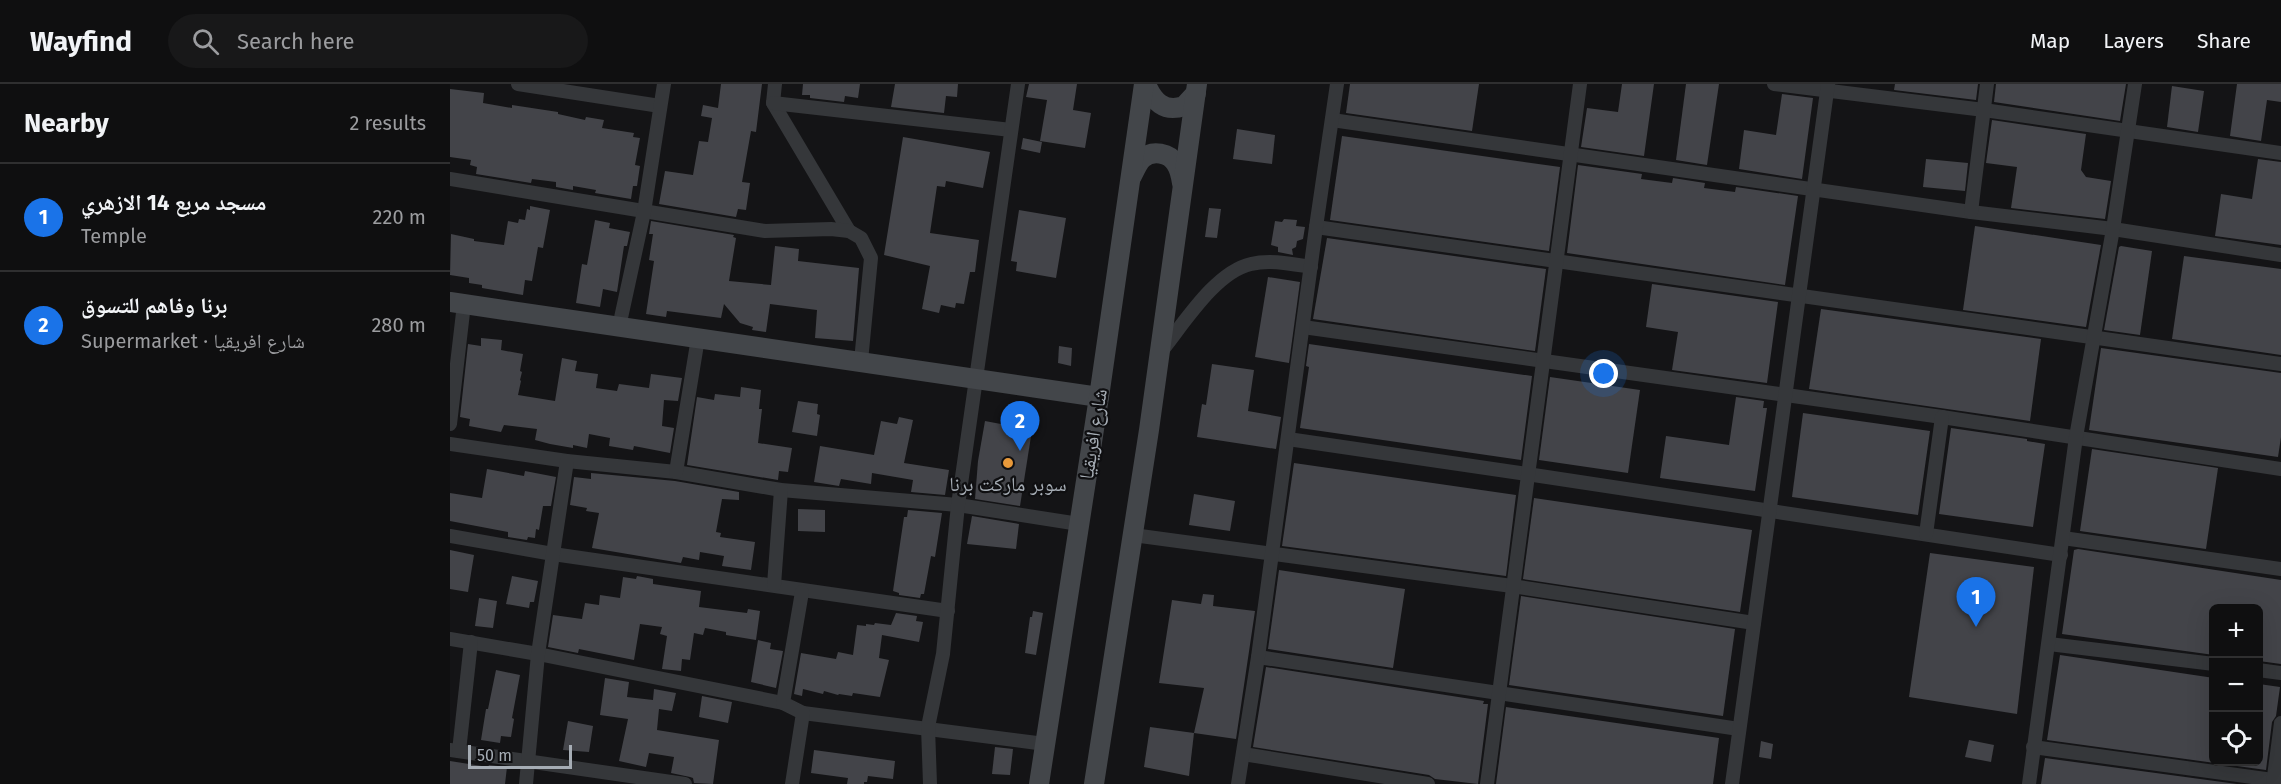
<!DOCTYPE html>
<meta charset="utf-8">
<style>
body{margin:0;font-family:"Fira Sans","Noto Naskh Arabic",sans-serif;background:#181819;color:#f1f3f6}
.controls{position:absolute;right:18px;bottom:18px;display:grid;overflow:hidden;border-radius:9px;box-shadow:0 6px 24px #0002}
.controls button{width:54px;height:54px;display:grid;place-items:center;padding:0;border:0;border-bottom:2px solid #2f2f30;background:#0f0f10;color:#f1f3f6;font:30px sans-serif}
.scale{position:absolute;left:18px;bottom:15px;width:104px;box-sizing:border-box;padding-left:6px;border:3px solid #a6adb5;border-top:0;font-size:16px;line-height:21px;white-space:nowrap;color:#a6adb5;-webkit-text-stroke:4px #0f0f11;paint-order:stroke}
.you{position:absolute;left:1154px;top:290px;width:21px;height:21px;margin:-15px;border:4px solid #fff;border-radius:50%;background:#1a73e8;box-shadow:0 0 0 9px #1a73e833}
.badge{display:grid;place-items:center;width:39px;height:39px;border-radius:50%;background:#1a73e8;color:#fff;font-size:20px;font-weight:700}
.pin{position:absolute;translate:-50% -50px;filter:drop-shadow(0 2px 3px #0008)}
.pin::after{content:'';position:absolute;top:32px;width:21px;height:18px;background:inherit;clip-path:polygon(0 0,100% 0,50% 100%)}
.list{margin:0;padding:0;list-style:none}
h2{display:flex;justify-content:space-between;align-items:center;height:78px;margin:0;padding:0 24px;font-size:26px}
h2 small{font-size:20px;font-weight:400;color:#9b9c9f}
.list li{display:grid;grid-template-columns:39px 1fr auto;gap:18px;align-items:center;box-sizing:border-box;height:108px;padding:0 24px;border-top:2px solid #2f2f30}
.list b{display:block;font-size:22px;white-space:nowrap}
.list p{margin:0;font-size:20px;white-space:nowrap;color:#9b9c9f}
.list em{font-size:20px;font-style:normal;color:#9b9c9f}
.icon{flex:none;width:33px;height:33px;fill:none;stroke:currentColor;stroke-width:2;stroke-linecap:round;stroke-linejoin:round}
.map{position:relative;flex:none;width:1831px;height:700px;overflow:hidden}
header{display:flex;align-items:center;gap:36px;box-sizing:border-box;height:84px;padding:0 30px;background:#0f0f10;border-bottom:2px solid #2f2f30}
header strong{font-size:28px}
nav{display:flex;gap:33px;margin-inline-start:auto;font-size:21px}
.search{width:420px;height:54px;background:#181819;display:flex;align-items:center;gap:15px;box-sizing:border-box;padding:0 21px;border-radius:33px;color:#9b9c9f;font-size:22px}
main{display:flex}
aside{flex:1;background:#0f0f10}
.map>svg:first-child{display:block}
</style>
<header>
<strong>Wayfind</strong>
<div class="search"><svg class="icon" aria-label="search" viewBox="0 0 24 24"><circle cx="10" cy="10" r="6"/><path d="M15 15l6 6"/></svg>Search here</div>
<nav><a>Map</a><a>Layers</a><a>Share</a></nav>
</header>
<main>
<aside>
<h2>Nearby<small>2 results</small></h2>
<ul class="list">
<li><span class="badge">1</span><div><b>مسجد مربع 14 الازهري</b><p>Temple</p></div><em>220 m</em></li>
<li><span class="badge">2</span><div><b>برنا وفاهم للتسوق</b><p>Supermarket · شارع افريقيا</p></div><em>280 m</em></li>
</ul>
</aside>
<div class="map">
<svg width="1831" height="700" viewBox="0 0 1831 700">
<rect width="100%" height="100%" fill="#141416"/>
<g fill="#434449">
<polygon points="271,0 312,0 306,48 301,47 292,98 300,99 296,126 288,125 286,133 209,120 215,87 243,91 249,57 258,58 262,34 251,32 253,21 268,24"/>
<polygon points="353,0 410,0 408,14 395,12 394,18 360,14 360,11 352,11"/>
<polygon points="445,0 508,0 507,13 496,12 494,29 441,23"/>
<polygon points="579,0 627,0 623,26 641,29 635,64 590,57 597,16 576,13"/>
<polygon points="900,0 1029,0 1022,47 896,29"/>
<polygon points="1172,0 1204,0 1194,72 1131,63 1137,24 1168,28"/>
<polygon points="1236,0 1269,0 1257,81 1226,76"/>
<polygon points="1445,0 1528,0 1526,16 1444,6"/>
<polygon points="1546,0 1676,0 1670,37 1544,18"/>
<polygon points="1787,0 1831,0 1831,18 1817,16 1811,57 1780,52"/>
<polygon points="1722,2 1754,7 1748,48 1717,43"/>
<polygon points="0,5 34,9 33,19 62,24 62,21 108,28 108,30 135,36 136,33 154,36 152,44 184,49 183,53 190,54 185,81 190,82 187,102 183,102 181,115 145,109 146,106 123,102 123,106 106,103 106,98 82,95 81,99 26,90 27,83 20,81 21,76 0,73"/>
<polygon points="1332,10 1363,14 1352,95 1289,85 1294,46 1326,51"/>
<polygon points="1542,36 1636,50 1631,86 1636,93 1661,97 1655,135 1561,124 1567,83 1536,79"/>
<polygon points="787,45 825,51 822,80 783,75"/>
<polygon points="892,52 1110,83 1099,167 880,136"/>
<polygon points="453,53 540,68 533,104 496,97 495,103 487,102 480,149 529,156 525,188 520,188 514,220 506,219 505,224 491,221 489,229 472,225 480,182 434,171"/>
<polygon points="573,54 592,58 590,69 571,65"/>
<polygon points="1476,75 1518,79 1515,107 1473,103"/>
<polygon points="1808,75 1831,78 1831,161 1765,152 1771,110 1802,115"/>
<polygon points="1128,81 1192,90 1191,95 1222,99 1223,94 1255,99 1254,104 1285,108 1286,103 1348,112 1335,201 1117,169"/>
<polygon points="80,122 100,126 93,164 88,163 82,197 75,196 73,211 32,204 32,201 19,199 19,194 0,191 1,150 24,155 24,157 54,161 58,137 68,139 69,135 75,136 77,125 80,126"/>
<polygon points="759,124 771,125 767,154 755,153"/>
<polygon points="569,126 616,134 606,194 566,187 567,178 561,177"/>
<polygon points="834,135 847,136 846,142 855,143 853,155 847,157 846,163 842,165 843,171 828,168 828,163 821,161 825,137 832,138"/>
<polygon points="145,136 160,139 159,144 180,148 177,162 174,162 167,208 153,205 150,223 126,219 132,180 137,181"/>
<polygon points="201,137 284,151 283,153 286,154 279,197 321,201 325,162 349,165 348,177 409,184 403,257 365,254 367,226 320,220 316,248 302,246 303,243 290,239 274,220 271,234 217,227 216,233 196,230 204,177 199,176 203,150 199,150"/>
<polygon points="1525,142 1651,161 1636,243 1513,226"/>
<polygon points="877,154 1096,185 1085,267 863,235"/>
<polygon points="1671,162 1702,167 1690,251 1654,246 1669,163"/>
<polygon points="1734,172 1831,185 1831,271 1722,255"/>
<polygon points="818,193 850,198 839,279 805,273"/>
<polygon points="1202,200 1328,218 1317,299 1222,286 1228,248 1196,243"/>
<polygon points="1371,225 1591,255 1580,337 1359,305"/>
<polygon points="31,254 52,256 51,266 73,270 70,287 72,288 70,296 71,297 68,311 105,317 112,274 127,277 125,287 148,290 146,304 167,307 169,300 199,304 201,290 232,294 228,317 214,316 212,342 224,344 220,369 184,362 183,366 159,362 160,354 139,350 137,364 123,361 123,364 100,360 85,356 87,345 54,341 51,348 19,342 20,335 10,333 18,260 31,262"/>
<polygon points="859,260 1082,292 1071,376 850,344 859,283 856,282"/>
<polygon points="609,262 622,264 621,282 608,279"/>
<polygon points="1651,264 1831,289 1831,353 1828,373 1639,346"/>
<polygon points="762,280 804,286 798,327 831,333 826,365 747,353 752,320 756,321"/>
<polygon points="1100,293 1190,306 1178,389 1089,376"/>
<polygon points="291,303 311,306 309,325 312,325 308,359 342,364 338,388 329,387 328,396 237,381 247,313 264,316 265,310 290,313"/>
<polygon points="1286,313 1314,317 1313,324 1317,324 1305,407 1210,394 1216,352 1279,361"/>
<polygon points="348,317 368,320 367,330 370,331 367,352 342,348"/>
<polygon points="1353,329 1480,347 1468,431 1342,413"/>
<polygon points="449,333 463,336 454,379 499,386 495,411 461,408 463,396 422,389 421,400 391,395 389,402 364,398 370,362 424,371 431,337 447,340"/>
<polygon points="535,337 582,346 570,422 525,415 528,377"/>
<polygon points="1501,344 1577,355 1577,357 1595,360 1583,443 1489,430"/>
<polygon points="1642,365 1768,384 1756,465 1630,447"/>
<polygon points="844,379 1066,411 1056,492 832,462"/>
<polygon points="37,385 74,392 75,387 106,393 101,422 93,422 89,446 86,445 85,454 78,453 77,456 58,453 58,448 0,437 0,409 32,414"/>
<polygon points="141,389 225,397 289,408 289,416 272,415 266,448 271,449 270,453 305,458 301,486 272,482 274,472 250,468 249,476 233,473 231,479 142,464 149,429 136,427 137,424 120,421 124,393 141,395"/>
<polygon points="744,410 785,417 780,447 739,441"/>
<polygon points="1084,414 1302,446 1290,528 1073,495"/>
<polygon points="348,425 375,426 375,448 348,447"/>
<polygon points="458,426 492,429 485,473 481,472 474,510 471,510 470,514 449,511 449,509 443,507 454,433 457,433"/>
<polygon points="522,432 569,440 566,465 517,460"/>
<polygon points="1628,465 1831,496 1831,580 1809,577 1809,525 1764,525 1764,571 1612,550 1624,466"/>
<polygon points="0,466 24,471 18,508 0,505"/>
<polygon points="1480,469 1584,483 1567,630 1459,613"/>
<polygon points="829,486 955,505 943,584 818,565"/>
<polygon points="62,492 88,497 84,518 80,518 79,524 56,520"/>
<polygon points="187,492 203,495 203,500 251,507 249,523 297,529 298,525 310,527 306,556 276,551 276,548 255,544 253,551 244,549 240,576 232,575 231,587 212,585 217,552 210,550 212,543 190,540 184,576 129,565 128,569 98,563 103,531 132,535 135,519 149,521 150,511 170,514 173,493 186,495"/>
<polygon points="753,510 764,511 763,522 805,527 786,655 744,649 754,604 709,599 722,516 751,520"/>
<polygon points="1071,512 1285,545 1273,632 1059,601"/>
<polygon points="29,514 47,517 43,544 25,542"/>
<polygon points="583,527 593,529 586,571 575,569 580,533 582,533"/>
<polygon points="446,529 467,532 466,537 473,538 469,558 432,551 429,574 439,576 430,613 403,609 402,612 389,610 388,611 374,607 373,610 353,605 352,612 344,610 351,569 386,575 388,568 403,571 407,541 416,542 416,540 424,541 425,539 441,541"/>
<polygon points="308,556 321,559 320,565 333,567 326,604 301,598"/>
<polygon points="1610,571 1764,594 1764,678 1809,678 1809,600 1830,603 1826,632 1822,638 1816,686 1597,656"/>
<polygon points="816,583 1034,617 1033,620 1038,620 1028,700 985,695 979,691 803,663"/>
<polygon points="46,586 70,591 62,634 64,635 61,653 51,652 50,659 31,656 36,625 38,625"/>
<polygon points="155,594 179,598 177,613 203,616 204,605 226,609 222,627 209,625 207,646 269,656 263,700 244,699 243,694 240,693 221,689 224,673 199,669 196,683 169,677 178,635 150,631"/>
<polygon points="252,612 282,618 278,639 249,633"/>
<polygon points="1056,623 1269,654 1263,700 1046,700"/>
<polygon points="118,637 143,642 139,668 113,666"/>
<polygon points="700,643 744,649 739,692 694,683"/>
<polygon points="1519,656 1544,661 1541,678 1515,673"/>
<polygon points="1311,657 1323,660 1321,675 1309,673"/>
<polygon points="545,663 563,665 560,691 542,690"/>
<polygon points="364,666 445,677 443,695 418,692 417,698 414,698 414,700 397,700 398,694 361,689"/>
<polygon points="1595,674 1787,700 1591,700"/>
<polygon points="0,677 38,683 39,681 57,683 55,700 0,700"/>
</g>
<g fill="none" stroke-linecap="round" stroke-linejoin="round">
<g stroke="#35373a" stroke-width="14">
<polyline points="68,0 210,22"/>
<polyline points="325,0 323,19 399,147"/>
<polyline points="1324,0 1534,26 1831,69"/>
<polyline points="323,19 561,46"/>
<polyline points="882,36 1521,128 1663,145 1831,171"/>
<polyline points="0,95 315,147 381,145 399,147 411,154 421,174 411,277"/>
<polyline points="1521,128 1537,0"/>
<polyline points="866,143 1831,280"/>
<polyline points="169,243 194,128 214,0"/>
<polyline points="853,243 1492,333 1831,385"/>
<path d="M710 269C733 241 765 188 801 180 820 175 842 180 861 183"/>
<polyline points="0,340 14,220"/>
<polyline points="838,355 1077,390 1611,471"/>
<polyline points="0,360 117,377 226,388 331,406 508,421 629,440"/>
<polyline points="226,388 248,254"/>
<polyline points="1476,450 1492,333"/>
<polyline points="683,451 1062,502 1304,539"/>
<polyline points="0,452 103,470 498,527"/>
<polyline points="1613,454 1831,485"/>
<polyline points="324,501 331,406"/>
<polyline points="0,555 88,570 333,619"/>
<polyline points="1599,560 1764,580"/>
<polyline points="808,573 1289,645"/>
<polyline points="1808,586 1831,589"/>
<polyline points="353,629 595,660"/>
<polyline points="1583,663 1831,697"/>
<polyline points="0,666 235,700"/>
<polyline points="9,667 21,558"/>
<polyline points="793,670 978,700"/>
<polyline points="76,700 88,570 117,377"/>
<polyline points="342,700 353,629 333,619 352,508"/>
<polyline points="480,700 478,643 493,570 508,421 568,0"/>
<polyline points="788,700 808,573 866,143 887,0"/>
<polyline points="1037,700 1130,0"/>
<polyline points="1282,700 1378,0"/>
<polyline points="1579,700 1626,353 1663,145 1685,0"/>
<polyline points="1823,700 1831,639"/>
</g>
<g stroke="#43464a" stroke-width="20">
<path d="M696 0C703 17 714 29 734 22L746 9"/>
<path d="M682 92C685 86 688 79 692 75 702 65 720 69 726 80 730 86 731 93 732 99"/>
<polyline points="0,218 649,313"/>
<polyline points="589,700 649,313 694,0"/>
<polyline points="644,700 699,346 747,0"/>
</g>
</g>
<circle fill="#e8993a" stroke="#0f0f11" stroke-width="2" cx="558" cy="379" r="6"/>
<g text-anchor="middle" stroke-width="4.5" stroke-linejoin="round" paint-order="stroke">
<g font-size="20" fill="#a6adb5" stroke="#0f0f11">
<text transform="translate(643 350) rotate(-81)" y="7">شارع افريقيا</text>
</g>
<g font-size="20" fill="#a6adb5" stroke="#0f0f11">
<text x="558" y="407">سوبر ماركت برنا</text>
</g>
</g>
</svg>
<div class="controls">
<button>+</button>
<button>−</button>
<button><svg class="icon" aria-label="locate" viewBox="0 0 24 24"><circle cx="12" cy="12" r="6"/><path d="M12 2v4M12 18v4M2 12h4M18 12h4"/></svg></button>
</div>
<div class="scale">50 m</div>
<div class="you"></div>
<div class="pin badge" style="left:1526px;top:543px">1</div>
<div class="pin badge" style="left:570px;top:367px">2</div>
</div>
</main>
